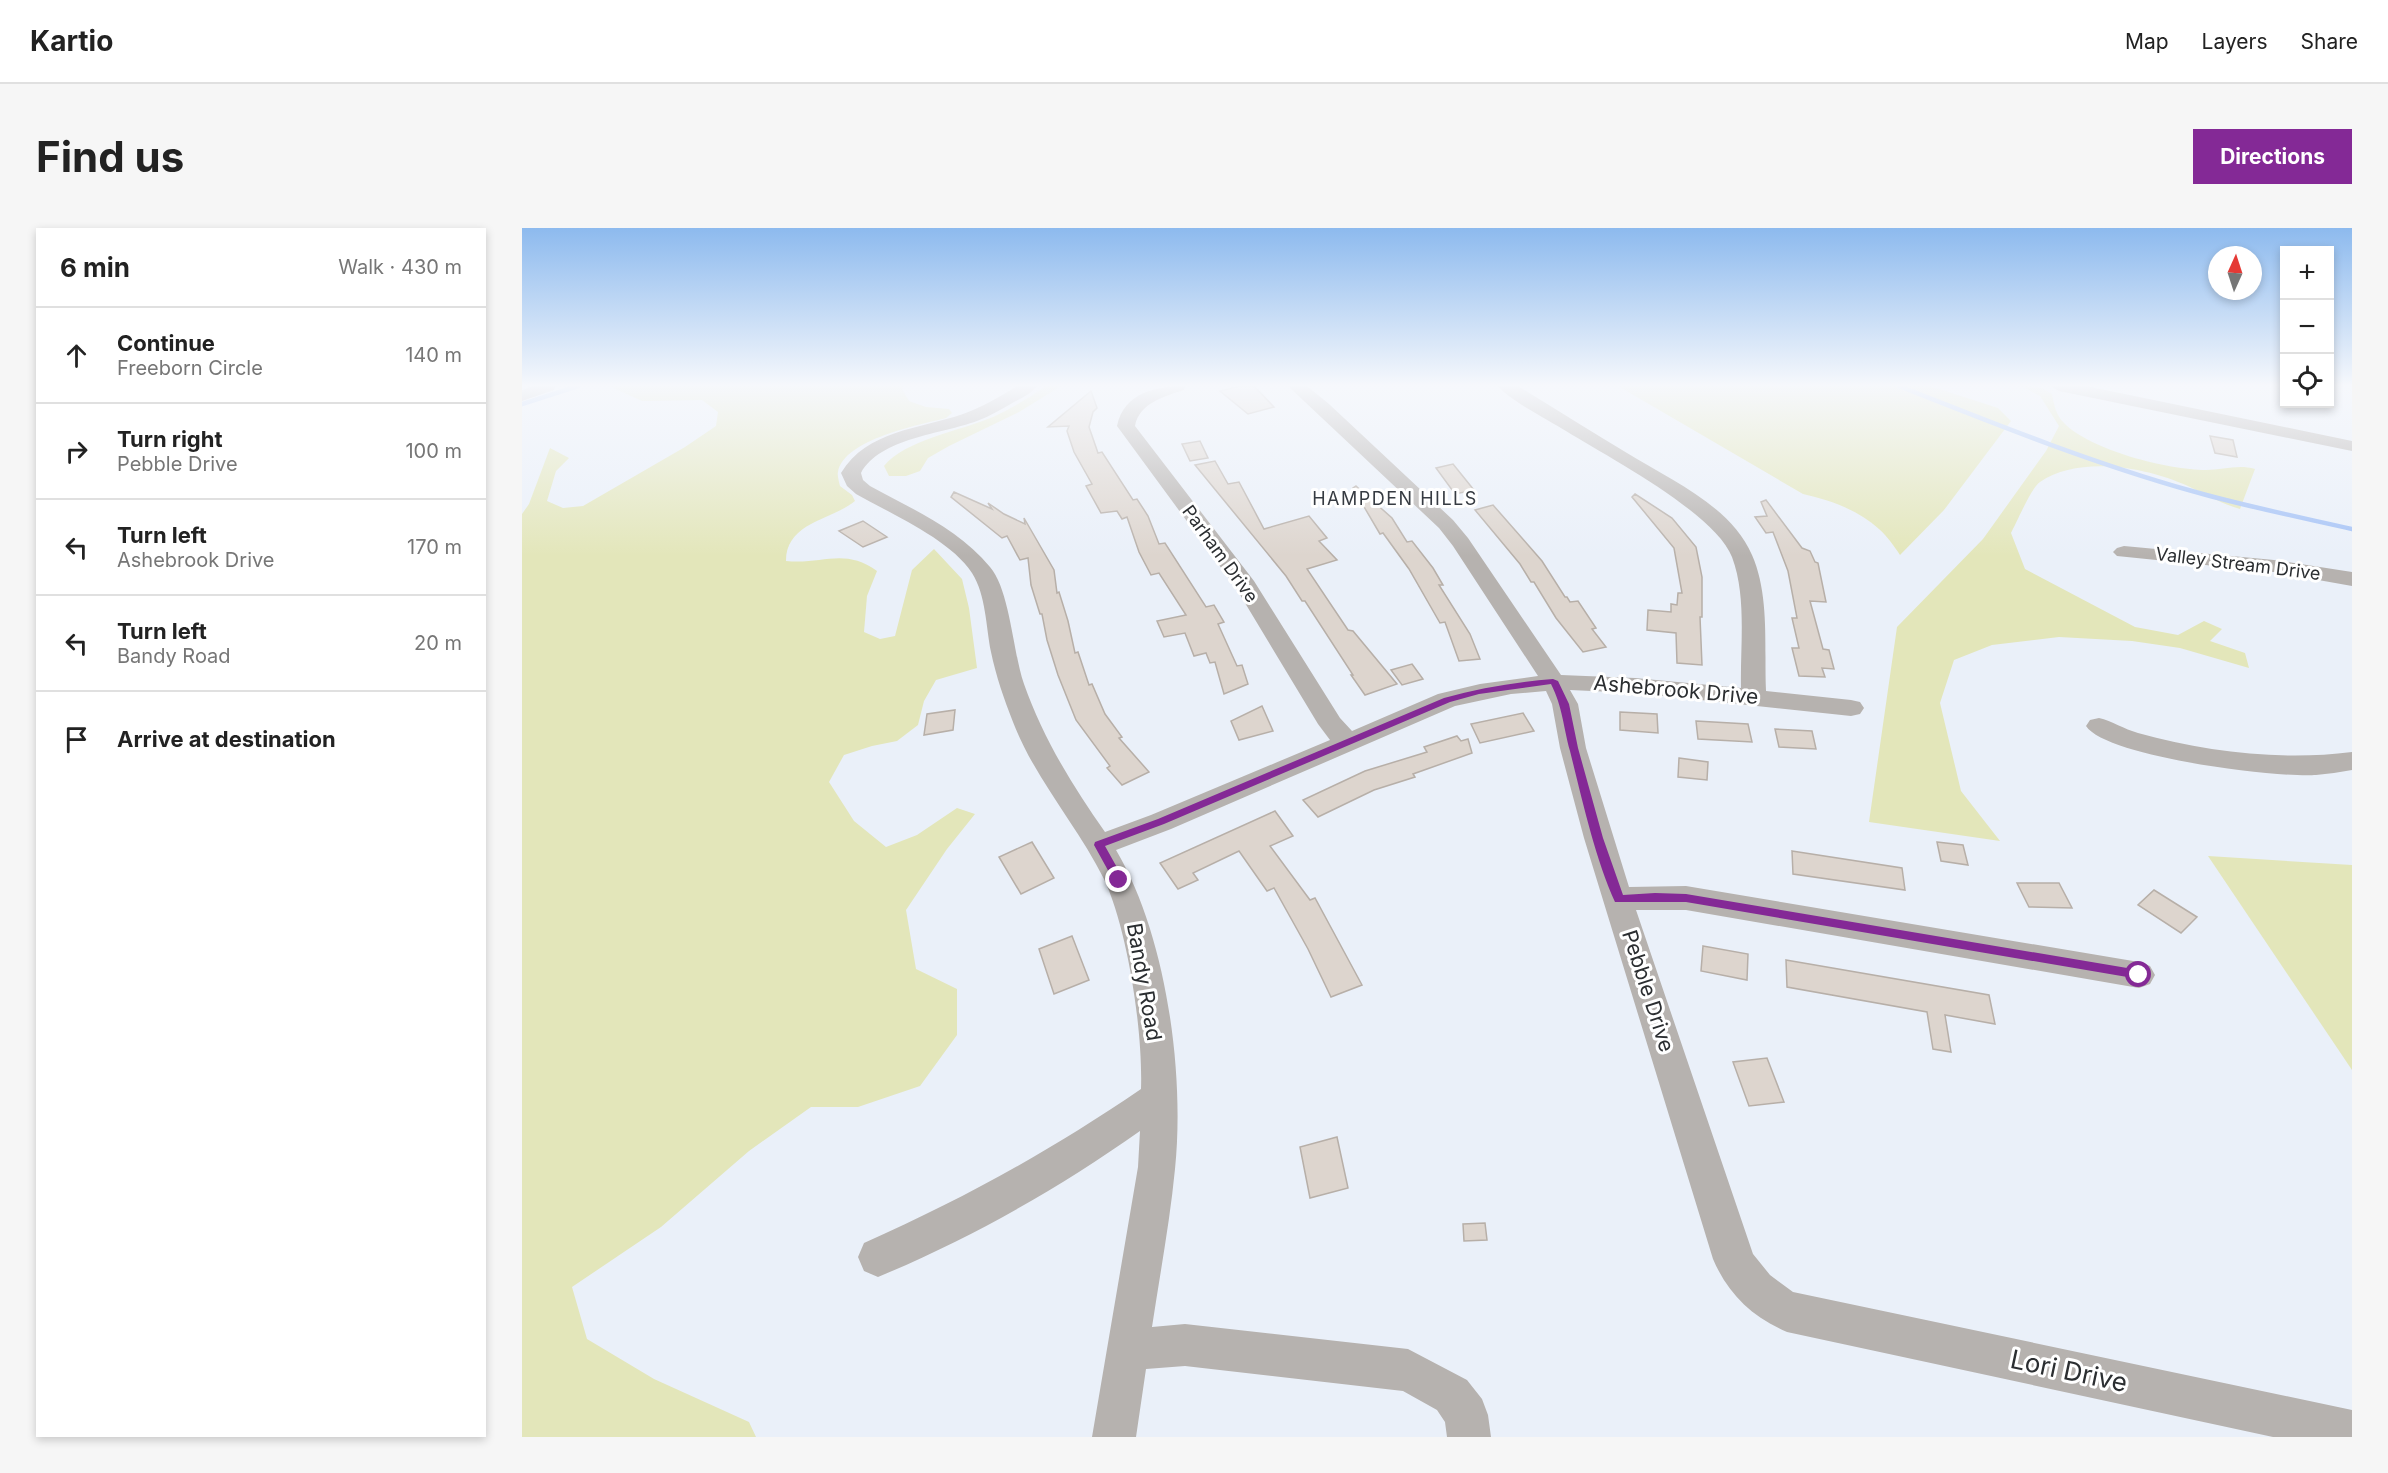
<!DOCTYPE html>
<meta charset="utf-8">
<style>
body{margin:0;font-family:Inter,sans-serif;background:#f6f6f6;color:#222}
.controls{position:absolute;right:18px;top:18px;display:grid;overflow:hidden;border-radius:0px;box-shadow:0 3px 9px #0003}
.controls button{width:54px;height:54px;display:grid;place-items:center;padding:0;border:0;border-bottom:2px solid #e0e0e0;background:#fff;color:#222;font:30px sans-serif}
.compass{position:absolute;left:1686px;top:18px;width:54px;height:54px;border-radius:50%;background:#fff;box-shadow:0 3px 9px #0003;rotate:3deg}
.stop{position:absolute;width:18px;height:18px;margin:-14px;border:4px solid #842996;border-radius:50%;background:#fff}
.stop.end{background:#842996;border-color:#fff;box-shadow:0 2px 6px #0008}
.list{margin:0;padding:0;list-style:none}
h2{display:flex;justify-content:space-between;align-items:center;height:78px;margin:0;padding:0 24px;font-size:26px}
h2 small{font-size:20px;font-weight:400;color:#767676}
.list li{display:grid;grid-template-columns:39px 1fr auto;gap:18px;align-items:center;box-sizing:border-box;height:96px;padding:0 24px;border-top:2px solid #e0e0e0}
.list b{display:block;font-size:22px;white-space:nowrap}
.list p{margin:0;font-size:20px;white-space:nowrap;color:#767676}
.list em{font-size:20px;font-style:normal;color:#767676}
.icon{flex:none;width:33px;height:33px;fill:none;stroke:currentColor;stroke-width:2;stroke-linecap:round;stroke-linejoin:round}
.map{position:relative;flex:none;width:1830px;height:1209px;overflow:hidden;border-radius:0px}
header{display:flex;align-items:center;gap:36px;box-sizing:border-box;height:84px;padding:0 30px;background:#fff;border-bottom:2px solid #e0e0e0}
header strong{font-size:28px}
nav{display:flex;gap:33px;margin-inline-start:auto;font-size:21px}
.intro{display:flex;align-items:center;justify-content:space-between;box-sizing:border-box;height:144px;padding:0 36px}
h1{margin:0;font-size:42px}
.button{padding:15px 27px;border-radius:0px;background:#842996;color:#fff;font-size:21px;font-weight:700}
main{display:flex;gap:36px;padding:0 36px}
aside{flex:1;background:#fff;border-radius:0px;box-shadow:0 3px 9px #0003}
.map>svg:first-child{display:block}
</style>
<header>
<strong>Kartio</strong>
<nav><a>Map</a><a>Layers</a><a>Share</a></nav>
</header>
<div class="intro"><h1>Find us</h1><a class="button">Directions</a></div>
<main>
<aside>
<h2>6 min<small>Walk · 430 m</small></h2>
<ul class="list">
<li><svg class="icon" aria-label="ahead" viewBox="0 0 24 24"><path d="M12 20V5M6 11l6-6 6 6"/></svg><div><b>Continue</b><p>Freeborn Circle</p></div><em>140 m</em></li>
<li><svg class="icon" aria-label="right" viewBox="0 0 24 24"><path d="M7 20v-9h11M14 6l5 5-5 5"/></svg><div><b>Turn right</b><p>Pebble Drive</p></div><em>100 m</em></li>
<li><svg class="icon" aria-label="left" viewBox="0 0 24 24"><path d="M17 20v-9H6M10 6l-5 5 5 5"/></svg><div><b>Turn left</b><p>Ashebrook Drive</p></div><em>170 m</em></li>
<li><svg class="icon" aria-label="left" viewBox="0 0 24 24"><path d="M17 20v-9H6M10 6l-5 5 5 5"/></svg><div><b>Turn left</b><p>Bandy Road</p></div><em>20 m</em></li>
<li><svg class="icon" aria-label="arrive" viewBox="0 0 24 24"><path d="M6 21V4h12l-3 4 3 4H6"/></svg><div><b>Arrive at destination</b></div></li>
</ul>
</aside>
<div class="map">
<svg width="1830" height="1209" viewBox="0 0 1830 1209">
<rect width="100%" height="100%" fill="#eaf0f9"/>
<g fill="#e3e6ba">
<path d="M87 158H381L380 161 387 173 404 179 427 181 430 185 424 190C397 197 322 211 316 244 315 247 317 254 318 258L330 267 333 273C310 292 264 294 264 333 300 337 322 319 355 343L345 368 342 404 358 411 373 408 390 342 412 321 440 351 447 380 455 440 414 452 402 473 396 497 375 513 350 518 322 527 307 554 332 593 364 619 395 607 435 580 453 586 425 621 384 682 394 741 435 761V807L398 858 336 879H289L227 923 139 999 50 1059 65 1111 132 1151 227 1194 234 1209H0V286L7 276 28 220 47 230 34 243 25 273 41 280 61 278 163 219 194 198 196 184 180 172 120 173Z"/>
<path d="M524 158H539L497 184 427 218 406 230 398 243 384 248H367L362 238C383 212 438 203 471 189 490 180 507 170 524 158Z"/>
<path d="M1096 158H1408L1476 180 1489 193 1422 282 1378 327C1372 318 1365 308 1357 301 1336 282 1308 272 1281 266Z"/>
<path d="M1499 158 1520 160 1530 166C1532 177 1534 187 1542 195 1568 222 1646 242 1684 242 1701 242 1716 236 1733 241L1718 281C1698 275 1690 269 1672 261 1630 240 1559 226 1518 254 1509 260 1495 294 1489 305L1503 341 1613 399 1656 407 1682 393 1700 401 1688 413 1723 425 1727 440 1658 420 1610 413 1537 409 1470 417 1432 432 1418 475 1439 563 1478 613 1347 594 1375 399 1461 311 1524 223 1537 198 1518 168Z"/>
<polygon points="1686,628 1830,637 1830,842"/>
</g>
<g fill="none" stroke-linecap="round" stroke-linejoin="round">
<g stroke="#a6c3f6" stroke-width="4.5">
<path d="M1377 158C1473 196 1570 235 1670 263 1722 278 1777 289 1830 301"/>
<polyline points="0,176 56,158"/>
</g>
</g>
<g fill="#ddd5ce" stroke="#b7afa8" stroke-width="1.5">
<polygon points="718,158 732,158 752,179 726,186 698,163"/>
<polygon points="569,163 575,180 571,184 567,199 576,225 580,224 611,272 615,271 626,288 637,316 643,315 684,379 692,377 702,394 696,396 715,438 720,437 726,456 702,466 693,434 688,435 684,425 672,428 663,405 642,409 635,393 664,387 637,345 629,347 617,324 605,289 600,291 595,283 579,285 564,258 570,256 552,224 545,203 547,198 526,199"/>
<polygon points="1688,208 1711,212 1715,229 1693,225"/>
<polygon points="678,213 686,230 668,233 660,216"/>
<polygon points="693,233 706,256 717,254 742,301 787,288 805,310 797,313 815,332 785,341 826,402 831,403 875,456 843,467 829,447 831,447 783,373 780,373 764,348 673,237"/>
<polygon points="931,236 952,262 933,266 914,240"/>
<polygon points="834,258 870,290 885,314 890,313 911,340 921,357 917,357 948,406 958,431 937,433 923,394 918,395 887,341 861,305 858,306 831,260"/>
<polygon points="432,264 470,281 466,275 482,286 503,296 502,290 532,342 535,365 537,364 546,393 553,425 556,424 567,457 570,456 583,486 600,509 597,510 627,544 600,557 585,540 588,538 554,492 536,447 525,412 520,386 518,386 509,357 506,330 498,332 485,308 480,310 429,269"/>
<polygon points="1113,266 1150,290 1174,319 1180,349 1180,389 1178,389 1180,437 1155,435 1154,405 1125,402 1126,382 1149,384 1149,376 1155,377 1156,365 1160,365 1152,320 1110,269"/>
<polygon points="1244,272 1280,320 1288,323 1293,334 1296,335 1304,374 1288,373 1301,421 1307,422 1312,441 1300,440 1303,449 1277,448 1270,420 1277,420 1270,390 1275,390 1266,343 1251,304 1244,305 1233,289 1245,288 1239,274"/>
<polygon points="971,277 1020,333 1043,369 1045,369 1048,374 1056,373 1074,400 1070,401 1084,419 1061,424 1034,390 1012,354 1009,354 998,336 953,282"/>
<polygon points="341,293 365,309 341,319 317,303"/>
<polygon points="890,436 901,451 880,457 869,442"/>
<polygon points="740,478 751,503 717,512 709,493"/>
<polygon points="433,482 431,502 402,507 405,486"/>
<polygon points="1098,484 1135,486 1136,505 1098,502"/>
<polygon points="1001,485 1012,503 958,515 949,496"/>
<polygon points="1174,493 1226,496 1230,514 1176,511"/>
<polygon points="1253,501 1290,503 1294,521 1257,519"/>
<polygon points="935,508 939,513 946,511 950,525 891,546 893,549 852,562 796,589 781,572 843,543 905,524 902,519"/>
<polygon points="1157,530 1186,534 1185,552 1156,549"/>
<polygon points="753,583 771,608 748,618 788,672 793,670 840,757 809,769 786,721 752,660 745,663 717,623 671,645 676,652 656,661 638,635"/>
<polygon points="510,614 532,650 499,666 477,629"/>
<polygon points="1415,614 1441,617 1446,637 1419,633"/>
<polygon points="1270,623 1380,640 1383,662 1271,646"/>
<polygon points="1495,655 1537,655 1550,680 1507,679"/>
<polygon points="1632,662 1675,689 1659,705 1616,677"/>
<polygon points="550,708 567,752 532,766 517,721"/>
<polygon points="1181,718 1226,726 1225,752 1179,743"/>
<polygon points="1264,732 1467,767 1473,796 1423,787 1429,824 1411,821 1405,784 1265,759"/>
<polygon points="1245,830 1262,874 1227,878 1211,834"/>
<polygon points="815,909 826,960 788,970 778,919"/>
<polygon points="963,995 965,1012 942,1013 941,996"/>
</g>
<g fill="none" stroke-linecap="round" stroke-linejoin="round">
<g fill="#b6b2af" fill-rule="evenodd">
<polygon points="10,158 34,158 32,162 0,173 0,162"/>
<path d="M495 158H515C510 165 500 170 492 174 480 181 468 188 455 193 420 206 358 210 339 245L341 252 348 258C390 281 437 301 468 339 488 362 491 425 502 456 521 510 550 557 583 604L629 587 808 512 796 496 714 360 595 198C602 164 635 158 664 158L662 162C643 168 617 175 613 198L732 353 818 490 830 503 916 466 958 456 1016 448 931 318 917 300 766 158H785L807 176 931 292 946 310 1039 447 1113 450 1219 460C1218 418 1225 369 1210 329 1193 285 1086 229 1044 203 1028 193 987 172 976 158H996C1033 181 1069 203 1105 225 1149 252 1209 278 1230 327 1248 368 1242 420 1244 463L1329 472 1338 474 1342 480 1338 486 1329 488 1113 465 1048 462 1056 476 1064 520 1107 659 1164 658 1617 734 1628 738 1633 747 1628 756 1617 760 1164 682H1114L1231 1026 1248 1047 1271 1064 1830 1182V1209H1751L1265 1104C1230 1089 1206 1066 1191 1031L1062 610 1038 520 1030 476 1024 463 989 466 933 478 649 601 594 622C644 706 663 844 653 941 648 993 638 1046 630 1099L663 1096 886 1121 945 1152 960 1171 966 1187 969 1209H925L923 1194 915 1182 881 1163 663 1138 624 1141 614 1209H570L616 939 618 903C536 961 449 1010 356 1049L342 1043 336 1029 342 1015C443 970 528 923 619 861 621 804 606 702 582 651 555 597 513 551 491 494 482 471 474 448 469 424 464 399 464 367 450 345 428 311 369 286 334 266L325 258 319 245C345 202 398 201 441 186 460 179 478 169 495 158Z"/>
<polygon points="1529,158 1564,158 1830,213 1830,223 1537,163"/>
<polygon points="1602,318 1752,332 1830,344 1830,358 1752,344 1595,328 1591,324 1595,320"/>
<path d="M1577 490C1590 493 1602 501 1616 505 1684 524 1760 533 1830 524V542C1818 544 1806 546 1794 547 1755 550 1584 529 1564 498L1568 492Z"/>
</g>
</g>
<linearGradient id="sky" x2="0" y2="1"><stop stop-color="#8dbaee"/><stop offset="0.48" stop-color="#f6f8fc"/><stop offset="1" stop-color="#f6f8fc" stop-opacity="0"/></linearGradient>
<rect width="1830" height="328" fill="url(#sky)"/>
<path fill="#842996" d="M1031 451 1036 453 1047 476 1056 520 1081 610 1101 667 1133 665 1164 666 1617 742 1622 747 1621 750 1617 751 1164 674H1093C1073 630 1060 571 1048 523 1041 498 1041 480 1029 456L957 466 928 474 642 596 583 618 602 652 600 655H593L572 617 573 614 636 591 922 470C958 460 994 454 1031 451Z"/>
<g text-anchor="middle" stroke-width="6" stroke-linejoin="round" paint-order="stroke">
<g font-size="18" letter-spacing="1.5" fill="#363b42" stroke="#fff">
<text x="873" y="277">HAMPDEN HILLS</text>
</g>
<g font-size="18" fill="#2b2e31" stroke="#fff">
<text transform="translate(698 326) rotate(54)" y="6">Parham Drive</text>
<text transform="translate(1716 336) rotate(7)" y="6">Valley Stream Drive</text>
</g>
<g font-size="21" fill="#2b2e31" stroke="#fff">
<text transform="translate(1154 462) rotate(5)" y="7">Ashebrook Drive</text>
<text transform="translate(622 754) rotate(80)" y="7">Bandy Road</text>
<text transform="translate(1126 763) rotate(72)" y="7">Pebble Drive</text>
</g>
<g font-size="26" fill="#2b2e31" stroke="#fff">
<text transform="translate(1547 1143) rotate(12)" y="9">Lori Drive</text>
</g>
</g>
</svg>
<div class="controls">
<button>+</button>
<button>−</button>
<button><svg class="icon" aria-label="locate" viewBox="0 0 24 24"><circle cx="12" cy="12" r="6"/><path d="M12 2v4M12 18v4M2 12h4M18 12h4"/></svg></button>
</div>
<svg class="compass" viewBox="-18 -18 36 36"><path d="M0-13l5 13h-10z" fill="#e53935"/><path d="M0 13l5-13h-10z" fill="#767676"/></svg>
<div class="stop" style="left:1617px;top:747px"></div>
<div class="stop end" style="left:597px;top:652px"></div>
</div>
</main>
